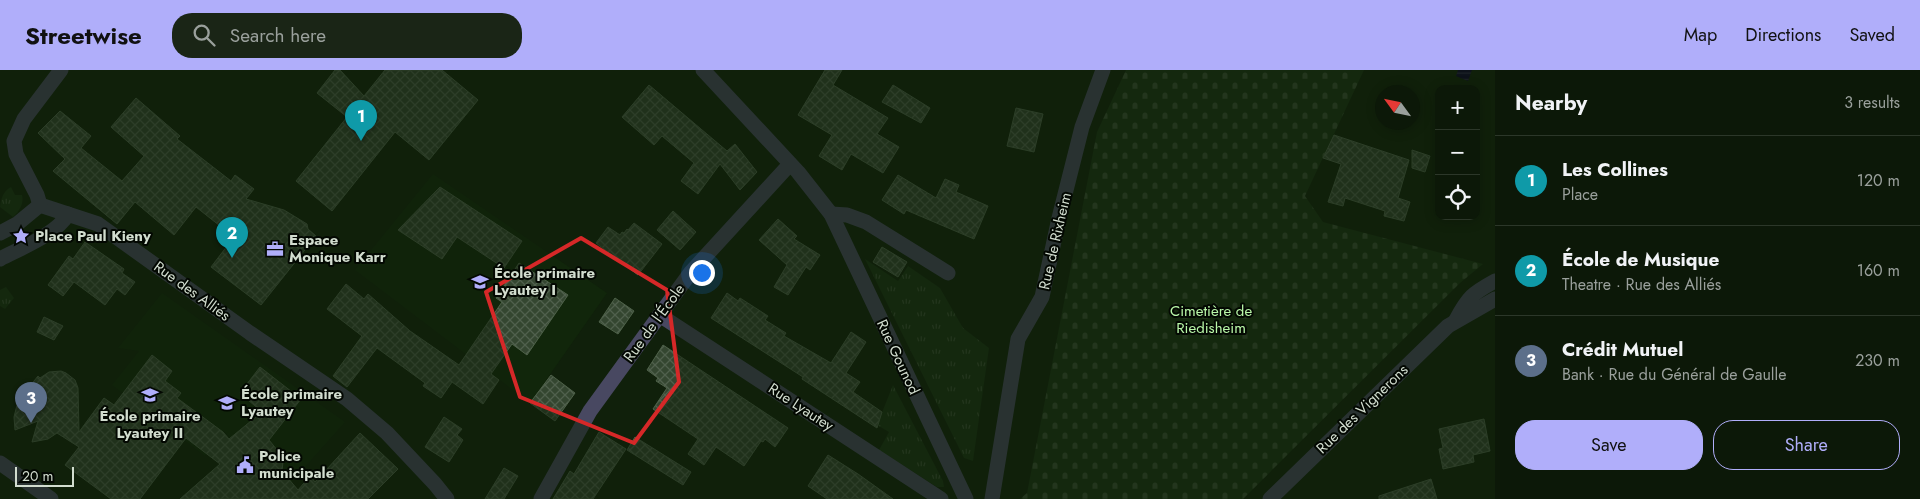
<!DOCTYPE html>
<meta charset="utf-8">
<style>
body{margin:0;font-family:Jost,sans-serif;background:#1a2516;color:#f1f3f6}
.controls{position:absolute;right:15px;top:15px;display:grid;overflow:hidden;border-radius:10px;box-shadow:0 2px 12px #0003}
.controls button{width:45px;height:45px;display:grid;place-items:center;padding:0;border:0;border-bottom:1px solid #2c3729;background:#0c1808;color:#f1f3f6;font:25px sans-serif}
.compass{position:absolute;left:1375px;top:15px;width:45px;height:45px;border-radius:50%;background:#0c1808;box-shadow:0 2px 12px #0003;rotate:303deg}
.scale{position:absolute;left:15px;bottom:12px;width:59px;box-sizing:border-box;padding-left:5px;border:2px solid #d2ddcf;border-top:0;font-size:14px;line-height:18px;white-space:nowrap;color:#d2ddcf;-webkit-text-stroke:4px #030802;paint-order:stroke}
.you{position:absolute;left:701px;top:202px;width:18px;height:18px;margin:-12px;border:4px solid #fff;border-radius:50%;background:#1a73e8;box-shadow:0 0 0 8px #1a73e833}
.badge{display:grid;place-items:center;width:32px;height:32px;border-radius:50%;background:#b0aefa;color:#fff;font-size:16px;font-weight:700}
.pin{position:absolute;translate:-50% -41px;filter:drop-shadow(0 1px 2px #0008)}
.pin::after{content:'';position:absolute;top:26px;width:18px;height:15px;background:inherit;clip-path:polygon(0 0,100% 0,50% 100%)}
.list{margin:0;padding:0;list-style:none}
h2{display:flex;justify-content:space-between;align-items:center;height:65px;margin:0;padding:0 20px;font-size:21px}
h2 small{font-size:16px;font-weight:400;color:#9aa09c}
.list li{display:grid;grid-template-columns:32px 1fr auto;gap:15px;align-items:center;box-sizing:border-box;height:90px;padding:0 20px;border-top:1px solid #2c3729}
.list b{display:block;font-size:19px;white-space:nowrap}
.list p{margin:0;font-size:16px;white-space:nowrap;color:#9aa09c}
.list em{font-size:16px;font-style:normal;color:#9aa09c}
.actions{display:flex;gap:10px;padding:15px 20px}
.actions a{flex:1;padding:11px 0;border:1px solid #b0aefa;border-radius:20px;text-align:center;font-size:18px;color:#b0aefa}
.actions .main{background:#b0aefa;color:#111}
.icon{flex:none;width:28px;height:28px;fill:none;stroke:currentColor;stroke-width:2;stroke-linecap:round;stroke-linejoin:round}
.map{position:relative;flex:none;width:1495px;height:429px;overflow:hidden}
header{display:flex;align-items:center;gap:30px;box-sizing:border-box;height:70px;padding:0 25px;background:#b0aefa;color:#111}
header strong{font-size:24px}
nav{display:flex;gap:28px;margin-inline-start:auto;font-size:18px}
.search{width:350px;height:45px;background:#1a2516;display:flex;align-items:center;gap:12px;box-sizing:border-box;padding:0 18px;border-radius:20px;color:#9aa09c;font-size:19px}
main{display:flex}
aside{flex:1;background:#0c1808}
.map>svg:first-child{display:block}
</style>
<header>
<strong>Streetwise</strong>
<div class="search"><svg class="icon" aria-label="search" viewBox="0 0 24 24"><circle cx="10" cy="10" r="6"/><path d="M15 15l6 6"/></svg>Search here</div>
<nav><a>Map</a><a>Directions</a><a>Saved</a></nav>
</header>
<main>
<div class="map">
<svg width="1495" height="429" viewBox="0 0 1495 429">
<defs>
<pattern id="grass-tufts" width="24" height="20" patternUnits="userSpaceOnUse" patternTransform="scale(1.25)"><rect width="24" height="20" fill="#193112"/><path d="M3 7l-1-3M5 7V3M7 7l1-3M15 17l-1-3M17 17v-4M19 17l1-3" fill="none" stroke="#3a4e33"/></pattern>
<pattern id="cemetery-stones" width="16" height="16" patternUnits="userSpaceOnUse" patternTransform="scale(1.25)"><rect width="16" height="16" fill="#193112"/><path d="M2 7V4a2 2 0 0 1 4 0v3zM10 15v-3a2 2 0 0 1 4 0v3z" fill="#3a4e33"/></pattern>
<pattern id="water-rules" width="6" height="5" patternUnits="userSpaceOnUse" patternTransform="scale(1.25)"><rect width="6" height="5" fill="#0a002d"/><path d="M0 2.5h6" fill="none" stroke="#2d254a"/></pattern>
<pattern id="building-cross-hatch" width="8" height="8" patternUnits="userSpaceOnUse" patternTransform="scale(1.25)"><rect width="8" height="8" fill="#344630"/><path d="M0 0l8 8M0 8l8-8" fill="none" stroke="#50604d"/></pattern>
</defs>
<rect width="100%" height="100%" fill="#10200b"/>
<g fill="#11260b">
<polygon points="433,104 607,223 530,333 355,200"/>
<polygon points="162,223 345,352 280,425 224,361 205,386 112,315 139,281 118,278"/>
</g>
<g fill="url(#grass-tufts)">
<path d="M11 117 15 125H22C24 134 20 140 13 147L0 137C1 129 3 121 11 117Z"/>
<polygon points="865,189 898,211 908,196 940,218 963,258 989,278 973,391 964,388"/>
<polygon points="6,217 14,228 5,239 0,236 0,220"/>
<polygon points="893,315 943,411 944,417 937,417 879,380 889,362 877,355"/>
</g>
<polygon fill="url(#cemetery-stones)" points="1126,0 1364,0 1305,126 1323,152 1483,194 1460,213 1243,429 1020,429 1027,423 1097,62"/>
<polygon fill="url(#water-rules)" points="1458,0 1472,0 1468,11 1456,6"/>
<g fill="url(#building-cross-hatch)" stroke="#4e6149">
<polygon points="335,0 340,0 364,26 385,0 442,0 478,30 429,90 395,62 332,141 296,111 347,47 317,23"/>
<polygon points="825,0 842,0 833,15 888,48 877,64 899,77 883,103 851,84 842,100 819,86 832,65 798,45"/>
<polygon points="649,15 727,81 735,74 757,102 740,120 720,94 698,124 681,111 694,93 662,66 654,75 622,47"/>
<polygon points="893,15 930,38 921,53 882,32"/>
<polygon points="136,28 180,66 177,69 231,111 235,105 254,119 246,129 284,140 307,154 308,159 316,166 261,235 211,197 234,167 196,137 174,165 135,132 117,154 53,101 65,89 38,63 60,41 91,66 81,78 122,111 144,86 111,57"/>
<polygon points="1016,38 1043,44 1034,82 1007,76"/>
<polygon points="1334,65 1409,90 1398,128 1410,132 1404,151 1384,146 1385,141 1345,128 1343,136 1328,132 1341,94 1323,88"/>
<polygon points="1412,80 1430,86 1425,102 1412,98"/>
<polygon points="898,105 936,128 945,109 959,115 956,122 988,136 974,169 906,140 904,144 882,130"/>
<polygon points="440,117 522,171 504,198 457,167 442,189 398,160"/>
<polygon points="673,141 696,162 680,180 657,160"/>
<polygon points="778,149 797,166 794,169 820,185 810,200 806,197 788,225 774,217 787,195 759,170"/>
<polygon points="634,153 662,174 638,205 596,173 608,157 620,165 622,162 624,163 627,159 628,160"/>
<polygon points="85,172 124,199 122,203 135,212 125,225 117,219 105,235 74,212 63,226 48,215 69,186 73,189"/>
<polygon points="882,177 907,192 898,207 873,192"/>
<polygon points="519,193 568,225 527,285 512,274 491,304 499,310 483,334 452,312 441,328 423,316 425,313 377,278 347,317 333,306 362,266 327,239 346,214 364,229 368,224 410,261 459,295 502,232 496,228"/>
<polygon points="727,223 738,231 740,228 768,246 765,250 786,263 784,266 831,293 851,262 866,272 846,303 860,312 853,322 882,342 877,358 802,309 803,307 711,248"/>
<polygon points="615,228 634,241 618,264 599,252"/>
<polygon points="44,247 63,256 54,270 37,262"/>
<polygon points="663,275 788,358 775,377 765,369 763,372 761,371 744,396 716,377 704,395 688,384 698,369 653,339 667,318 656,311 658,308 647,300"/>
<polygon points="152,285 172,301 165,311 181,323 177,328 223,362 229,369 262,342 240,323 260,297 301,329 269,370 282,386 283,392 282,401 298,420 310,406 315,412 360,363 398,399 368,429 180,429 220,394 186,368 140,429 111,429 65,395 79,377 57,363 48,369 32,372 38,351 15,360 14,347 18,331 38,306 40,308 49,302 61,301 66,303 75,310 78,318 79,362 104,328 114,335"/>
<polygon points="551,305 575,323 555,351 530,333"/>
<polygon points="444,347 462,359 457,365 463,370 449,392 425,377"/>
<polygon points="1484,349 1490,381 1473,385 1474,392 1443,399 1439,379 1443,378 1439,359"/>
<polygon points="599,362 626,379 593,429 553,429 570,401 574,404"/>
<polygon points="635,367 691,402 683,415 627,380"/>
<polygon points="828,385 858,404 893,429 827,429 808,416"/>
<polygon points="504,398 518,406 504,429 485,429"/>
<polygon points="1431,409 1437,429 1379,429 1379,426"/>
</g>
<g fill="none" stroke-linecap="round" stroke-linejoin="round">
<g stroke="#484861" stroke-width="15">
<polyline points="703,0 798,102 831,144 966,429"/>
<polyline points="40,135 98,154 250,263 347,329 387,363 435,414 447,429"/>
<polyline points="40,135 37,125 16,84 14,71 24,49 61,0"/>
<polyline points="831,144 847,145 866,152 948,203"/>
<polyline points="0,163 17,154 40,135"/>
<path d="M0 189C21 178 57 164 68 144"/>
<polyline points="661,246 941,429"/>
<path d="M1456 250C1468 227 1473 223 1495 211"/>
<polyline points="541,429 590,341 691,202 790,94"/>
<polyline points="992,429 1018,269 1042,227 1059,148 1082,57 1103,0"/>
<polyline points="1270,429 1448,256 1495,229"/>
</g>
<polyline stroke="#484861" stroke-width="15" points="0,393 51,429"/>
</g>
<path d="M0 0H1495V429H0ZM581 168 667 220 679 312 634 373 520 327 486 222Z" fill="#10200b" fill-opacity=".55" fill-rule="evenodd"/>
<path fill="none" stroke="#d62828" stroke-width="4" stroke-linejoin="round" d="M581 168 667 220 679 312 634 373 520 327 486 222Z"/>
<defs>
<g id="sight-bare" transform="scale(1.35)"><path d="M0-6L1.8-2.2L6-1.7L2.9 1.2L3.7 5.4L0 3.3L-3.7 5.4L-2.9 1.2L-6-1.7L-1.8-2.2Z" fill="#b0aefa" stroke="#030802" stroke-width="2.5" paint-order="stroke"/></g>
<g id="office-bare" transform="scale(1.35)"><path d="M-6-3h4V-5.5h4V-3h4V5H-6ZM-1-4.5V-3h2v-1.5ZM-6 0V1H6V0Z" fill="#b0aefa" stroke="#030802" stroke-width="2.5" paint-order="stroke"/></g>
<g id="school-bare" transform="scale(1.35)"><path d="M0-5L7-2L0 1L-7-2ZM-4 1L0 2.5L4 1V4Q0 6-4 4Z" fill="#b0aefa" stroke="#030802" stroke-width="2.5" paint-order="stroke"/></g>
<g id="civic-bare" transform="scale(1.35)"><path d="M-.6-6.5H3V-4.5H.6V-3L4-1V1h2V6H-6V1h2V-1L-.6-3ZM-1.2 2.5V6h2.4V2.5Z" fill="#b0aefa" stroke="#030802" stroke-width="2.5" paint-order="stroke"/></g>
</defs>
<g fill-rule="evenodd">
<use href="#sight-bare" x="21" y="166"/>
<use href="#office-bare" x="275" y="179"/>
<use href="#school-bare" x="480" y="212"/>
<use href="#school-bare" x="150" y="325"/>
<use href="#school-bare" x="227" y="333"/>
<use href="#civic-bare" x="245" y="395"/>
</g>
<g text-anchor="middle" stroke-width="4" stroke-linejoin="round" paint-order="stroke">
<g font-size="15" font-weight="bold" fill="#d2ddcf" stroke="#030802" text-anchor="start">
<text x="35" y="171">Place Paul Kieny</text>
<text x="289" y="175">Espace<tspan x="289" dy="17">Monique Karr</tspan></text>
<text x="494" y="208">École primaire<tspan x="494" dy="17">Lyautey I</tspan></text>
<text x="241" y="329">École primaire<tspan x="241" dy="17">Lyautey</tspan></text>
<text x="150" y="351" text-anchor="middle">École primaire<tspan x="150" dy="17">Lyautey II</tspan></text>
<text x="259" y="391">Police<tspan x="259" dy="17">municipale</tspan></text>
</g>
<g font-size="15" fill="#d2ddcf" stroke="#030802">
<text transform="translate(1055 171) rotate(-77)" y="5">Rue de Rixheim</text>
<text transform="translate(192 221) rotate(36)" y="5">Rue des Alliés</text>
<text transform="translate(654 253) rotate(-54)" y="5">Rue de l'École</text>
<text transform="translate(898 287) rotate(65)" y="5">Rue Gounod</text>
<text transform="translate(801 337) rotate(33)" y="5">Rue Lyautey</text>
<text transform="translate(1362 339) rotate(-44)" y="5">Rue des Vignerons</text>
</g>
<g font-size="15" fill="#baf8a9" stroke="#030802">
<text x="1211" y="246">Cimetière de<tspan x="1211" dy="17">Riedisheim</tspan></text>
</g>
</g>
</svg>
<div class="controls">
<button>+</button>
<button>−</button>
<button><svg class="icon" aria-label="locate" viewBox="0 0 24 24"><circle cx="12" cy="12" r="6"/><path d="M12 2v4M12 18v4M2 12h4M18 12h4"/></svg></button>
</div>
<svg class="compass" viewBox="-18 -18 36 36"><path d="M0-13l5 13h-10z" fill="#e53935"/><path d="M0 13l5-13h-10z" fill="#9aa09c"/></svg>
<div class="scale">20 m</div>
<div class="you"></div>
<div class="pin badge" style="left:361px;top:71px;background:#0f9aa8">1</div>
<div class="pin badge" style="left:232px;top:188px;background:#0f9aa8">2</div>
<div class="pin badge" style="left:31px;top:353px;background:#5c6f8a">3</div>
</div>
<aside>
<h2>Nearby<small>3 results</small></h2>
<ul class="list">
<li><span class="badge" style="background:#0f9aa8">1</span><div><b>Les Collines</b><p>Place</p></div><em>120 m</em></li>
<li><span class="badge" style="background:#0f9aa8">2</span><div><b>École de Musique</b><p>Theatre · Rue des Alliés</p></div><em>160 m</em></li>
<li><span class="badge" style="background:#5c6f8a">3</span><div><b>Crédit Mutuel</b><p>Bank · Rue du Général de Gaulle</p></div><em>230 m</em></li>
</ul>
<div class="actions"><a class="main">Save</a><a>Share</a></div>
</aside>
</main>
